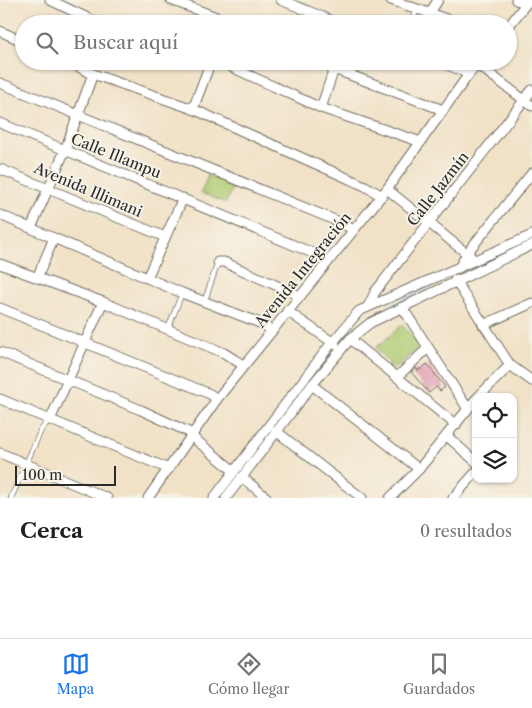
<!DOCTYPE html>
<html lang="es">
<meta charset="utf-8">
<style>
body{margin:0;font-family:"Libre Caslon Text",serif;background:#f6f6f6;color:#202124}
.controls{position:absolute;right:15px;bottom:15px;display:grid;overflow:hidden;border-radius:10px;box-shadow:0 1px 4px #0004}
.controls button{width:45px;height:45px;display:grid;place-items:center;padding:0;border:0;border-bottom:1px solid #e0e0e0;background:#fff;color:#202124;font:25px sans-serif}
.scale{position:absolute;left:15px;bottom:12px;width:101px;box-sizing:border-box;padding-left:5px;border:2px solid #2b2b2b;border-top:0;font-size:14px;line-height:18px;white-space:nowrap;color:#2b2b2b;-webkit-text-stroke:4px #f7f3e8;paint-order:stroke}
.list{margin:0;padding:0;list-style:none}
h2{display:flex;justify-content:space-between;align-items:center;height:65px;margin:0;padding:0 20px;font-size:21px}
h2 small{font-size:16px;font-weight:400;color:#757577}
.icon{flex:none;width:28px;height:28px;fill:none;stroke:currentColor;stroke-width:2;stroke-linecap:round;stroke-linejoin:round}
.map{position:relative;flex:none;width:532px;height:498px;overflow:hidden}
.search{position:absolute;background:#fff;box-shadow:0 1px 4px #0004;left:15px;right:15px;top:15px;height:55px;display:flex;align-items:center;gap:12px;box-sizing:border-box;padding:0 18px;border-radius:28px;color:#757577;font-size:19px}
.sheet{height:140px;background:#fff}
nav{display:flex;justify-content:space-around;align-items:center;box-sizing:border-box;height:70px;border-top:1px solid #e0e0e0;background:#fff;font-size:14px;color:#757577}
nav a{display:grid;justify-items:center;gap:2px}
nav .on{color:#1a73e8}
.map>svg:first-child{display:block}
</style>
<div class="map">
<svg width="532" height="498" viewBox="0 0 532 498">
<rect width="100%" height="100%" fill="#f7f3e8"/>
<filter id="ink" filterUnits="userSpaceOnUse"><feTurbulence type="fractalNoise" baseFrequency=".02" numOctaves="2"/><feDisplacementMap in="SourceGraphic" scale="10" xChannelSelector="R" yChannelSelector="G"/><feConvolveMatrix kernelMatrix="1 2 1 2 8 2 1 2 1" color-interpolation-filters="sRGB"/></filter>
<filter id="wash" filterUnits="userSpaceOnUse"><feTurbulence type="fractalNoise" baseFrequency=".0096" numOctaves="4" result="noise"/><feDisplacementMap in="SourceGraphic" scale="20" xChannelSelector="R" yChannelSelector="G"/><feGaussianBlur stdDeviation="1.12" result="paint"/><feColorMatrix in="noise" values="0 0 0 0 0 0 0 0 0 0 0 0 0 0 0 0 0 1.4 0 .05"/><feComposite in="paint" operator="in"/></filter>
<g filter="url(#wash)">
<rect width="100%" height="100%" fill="#f1e2c7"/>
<g fill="#aecb72" stroke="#6c7b4e">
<polygon points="208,175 233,186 226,203 201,193"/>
<polygon points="402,325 420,346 394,369 376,348"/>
</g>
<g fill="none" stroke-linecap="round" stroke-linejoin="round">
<g stroke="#6ac3e7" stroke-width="2">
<polyline points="469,269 492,260"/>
<path d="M346 336C374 312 409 299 440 280"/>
<polyline points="309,382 329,355"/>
</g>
</g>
<g id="blocks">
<polygon fill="#dd94ab" points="427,364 445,387 440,391 436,387 429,393 411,372 416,368 418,371"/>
</g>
</g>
<g filter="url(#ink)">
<use href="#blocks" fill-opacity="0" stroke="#706b62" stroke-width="1"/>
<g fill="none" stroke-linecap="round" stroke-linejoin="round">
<g stroke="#706b62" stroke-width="6">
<g id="service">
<polyline points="408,24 418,10"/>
<polyline points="347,73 363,61"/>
<polyline points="205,300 218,262"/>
<polyline points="168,329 182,293"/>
<polyline points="11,498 41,430 49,420"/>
</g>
</g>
<g stroke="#706b62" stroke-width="11">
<g id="minor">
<polyline points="50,0 100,24"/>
<polyline points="171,0 235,24"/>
<polyline points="281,0 340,24"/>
<polyline points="391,0 461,24"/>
<polyline points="516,0 526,3"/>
<polyline points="430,13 438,0"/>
<polyline points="508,27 529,0"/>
<polyline points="0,31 24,42"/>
<polyline points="66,61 93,74 193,109 365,186 382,196"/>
<polyline points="218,61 321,108 421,142"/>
<polyline points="322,61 334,69 443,110"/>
<polyline points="439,61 469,74"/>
<polyline points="478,65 532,106"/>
<polyline points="0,83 342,223 353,230"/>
<polyline points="321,108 334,69"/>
<polyline points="193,109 211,61"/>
<polyline points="0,123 315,254 327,263"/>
<polyline points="0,169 165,237"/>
<polyline points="387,189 471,257"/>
<polyline points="0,215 182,293 260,323 271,330"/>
<polyline points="31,228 65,150 93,74"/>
<polyline points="218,262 224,262 300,296"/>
<polyline points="0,264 103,302 224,353 243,365"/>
<polyline points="459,268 467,253 532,173"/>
<polyline points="37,278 54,238"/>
<polyline points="147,278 183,198"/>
<polyline points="455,280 510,365 532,381"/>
<polyline points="368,307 375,292 532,90"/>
<polyline points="402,307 468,409"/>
<polyline points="0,308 210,394 217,399"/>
<polyline points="287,311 335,344"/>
<polyline points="483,325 532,303"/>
<polyline points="350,339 456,425"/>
<polyline points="0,352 141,410 193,434"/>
<polyline points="397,377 428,348"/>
<polyline points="312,385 419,469"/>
<polyline points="478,397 510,365"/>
<polyline points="0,399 169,469"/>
<polyline points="50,420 103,302"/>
<polyline points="276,431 362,498"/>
<polyline points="191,436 234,471"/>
<polyline points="447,436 476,462"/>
<polyline points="0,453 107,498"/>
<polyline points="242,477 267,498"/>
<polyline points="148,498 217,399 387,189 469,74 481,61"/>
<polyline points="214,498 327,349 359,311 532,235"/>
<polyline points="226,498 312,385 350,339 370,323 532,245"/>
<polyline points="390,498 419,469 476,399"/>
<polyline points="453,498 476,472"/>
</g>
</g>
<use href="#service" stroke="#fff" stroke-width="4.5"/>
<use href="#minor" stroke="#fff" stroke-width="9"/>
</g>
</g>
<g text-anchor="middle" stroke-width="4" stroke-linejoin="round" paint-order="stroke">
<g font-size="15" fill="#2b2b2b" stroke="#f7f3e8">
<text transform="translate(116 156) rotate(22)" y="5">Calle Illampu</text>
<text transform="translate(438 189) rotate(-52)" y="5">Calle Jazmín</text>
<text transform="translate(88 190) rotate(23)" y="5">Avenida Illimani</text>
<text transform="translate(303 270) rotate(-51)" y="5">Avenida Integración</text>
</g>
</g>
</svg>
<div class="controls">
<button><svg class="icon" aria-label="locate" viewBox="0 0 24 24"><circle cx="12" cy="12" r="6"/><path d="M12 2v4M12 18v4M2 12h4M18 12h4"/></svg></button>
<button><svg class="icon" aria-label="layers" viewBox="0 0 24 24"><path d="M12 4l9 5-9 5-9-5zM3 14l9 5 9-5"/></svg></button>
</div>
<div class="scale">100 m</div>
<div class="search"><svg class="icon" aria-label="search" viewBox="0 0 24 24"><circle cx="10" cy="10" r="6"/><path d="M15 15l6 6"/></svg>Buscar aquí</div>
</div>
<section class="sheet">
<h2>Cerca<small>0 resultados</small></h2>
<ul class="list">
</ul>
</section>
<nav>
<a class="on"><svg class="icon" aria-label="map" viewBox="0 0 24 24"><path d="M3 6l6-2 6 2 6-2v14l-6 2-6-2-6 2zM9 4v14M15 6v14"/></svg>Mapa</a>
<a><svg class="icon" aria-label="directions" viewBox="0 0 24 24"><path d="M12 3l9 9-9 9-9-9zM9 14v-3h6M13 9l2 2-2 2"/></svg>Cómo llegar</a>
<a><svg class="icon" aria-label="saved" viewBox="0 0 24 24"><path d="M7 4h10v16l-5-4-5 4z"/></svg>Guardados</a>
</nav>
